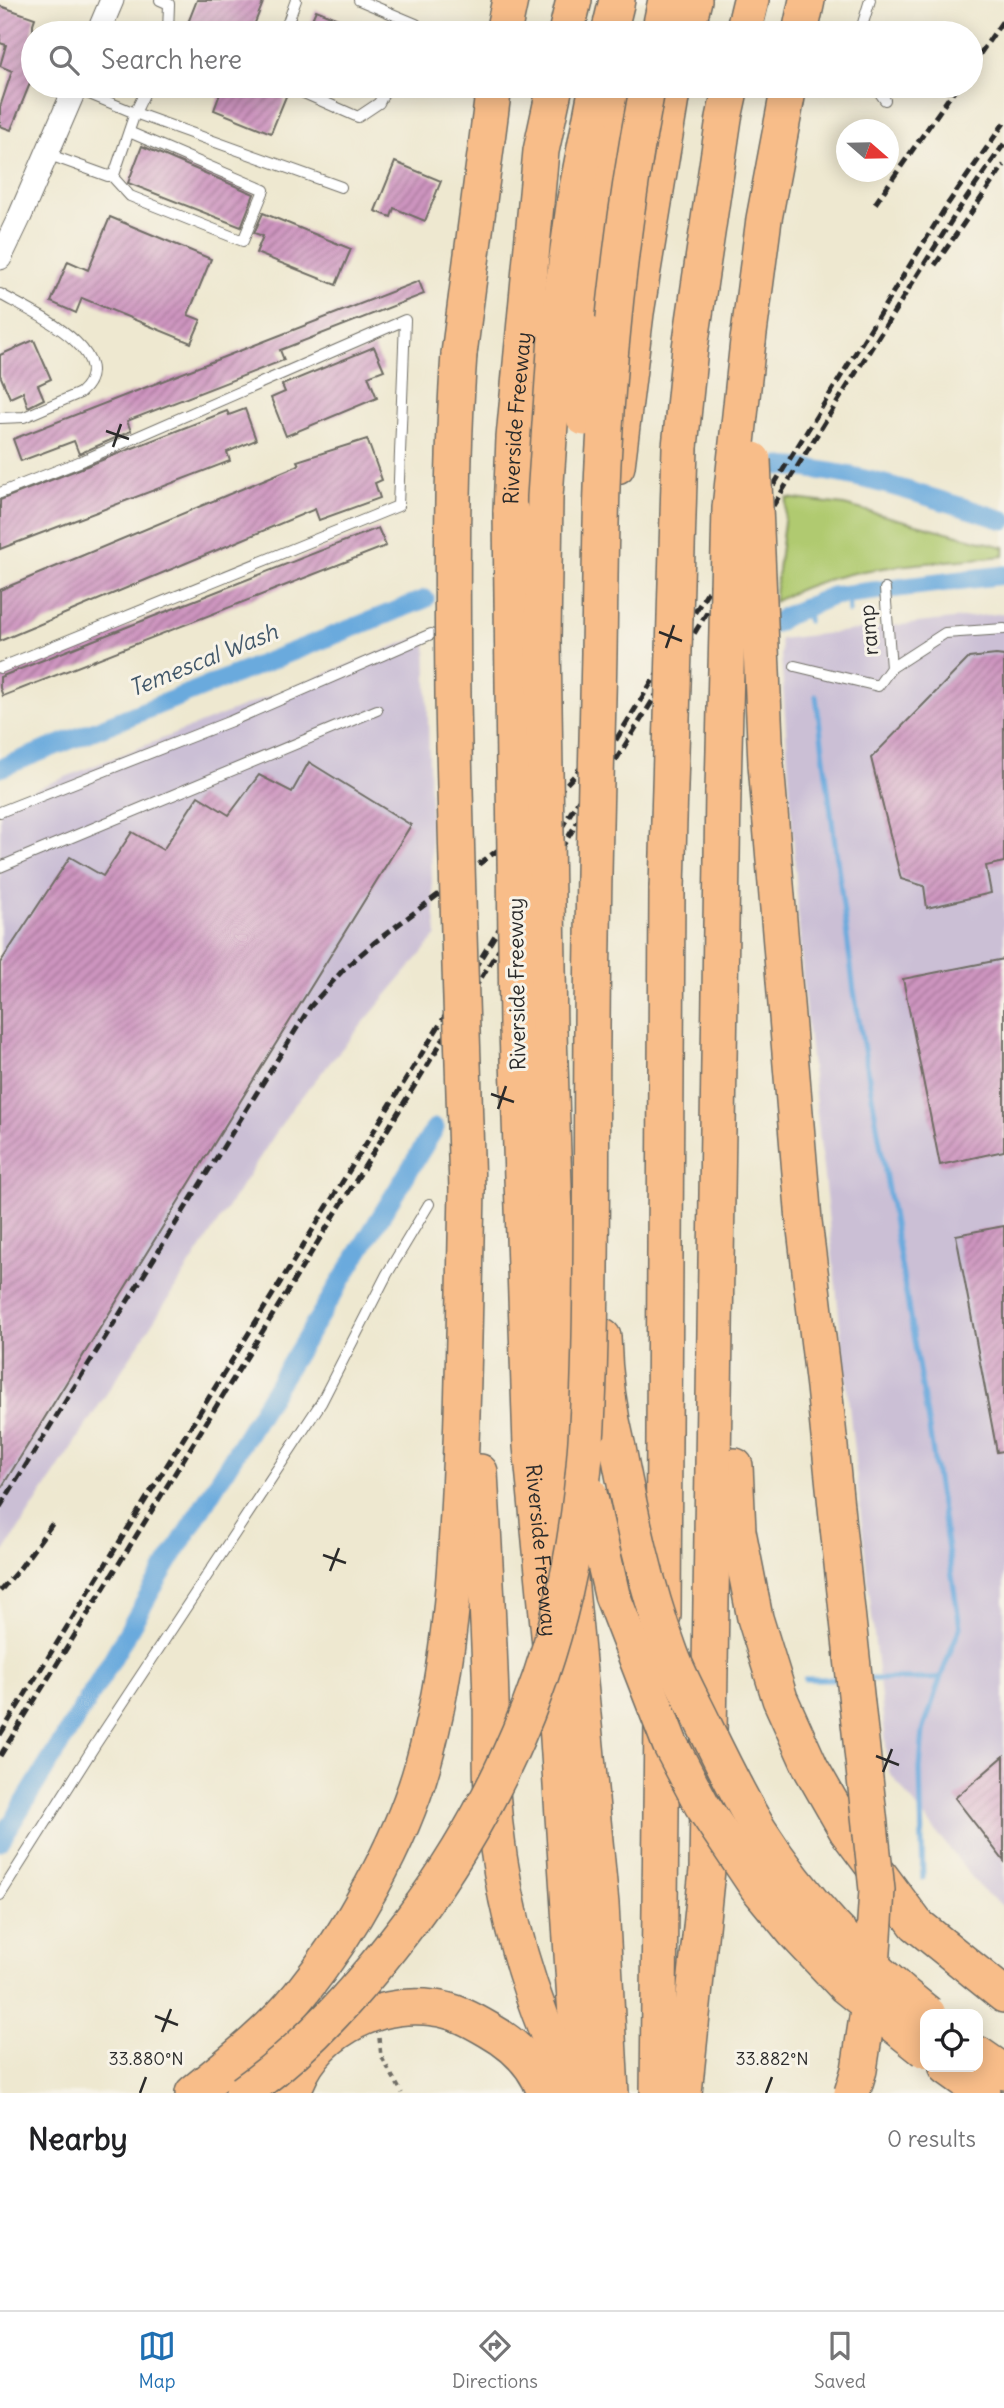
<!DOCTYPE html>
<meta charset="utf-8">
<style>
body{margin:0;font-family:Delius,sans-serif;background:#f2f2f2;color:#202124}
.controls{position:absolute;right:21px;bottom:21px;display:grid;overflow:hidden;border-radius:14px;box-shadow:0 4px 18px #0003}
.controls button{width:63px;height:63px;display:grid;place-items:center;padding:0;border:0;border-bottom:2px solid #e0e0e0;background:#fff;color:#202124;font:35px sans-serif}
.compass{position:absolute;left:836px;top:119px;width:63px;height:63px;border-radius:50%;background:#fff;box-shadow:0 4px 18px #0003;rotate:110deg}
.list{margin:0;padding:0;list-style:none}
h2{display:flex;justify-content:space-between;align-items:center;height:91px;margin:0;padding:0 28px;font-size:30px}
h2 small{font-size:23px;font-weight:400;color:#757577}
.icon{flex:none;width:38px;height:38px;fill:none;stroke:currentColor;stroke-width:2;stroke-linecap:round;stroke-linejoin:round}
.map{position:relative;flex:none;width:1004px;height:2093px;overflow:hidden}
.search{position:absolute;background:#fff;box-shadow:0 4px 18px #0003;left:21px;right:21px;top:21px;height:77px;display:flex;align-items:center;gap:18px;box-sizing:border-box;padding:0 24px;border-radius:38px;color:#757577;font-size:26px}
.sheet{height:217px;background:#fff}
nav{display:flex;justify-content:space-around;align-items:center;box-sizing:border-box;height:98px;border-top:2px solid #e0e0e0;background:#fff;font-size:19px;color:#757577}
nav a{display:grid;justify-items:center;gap:4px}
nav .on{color:#1f6fb2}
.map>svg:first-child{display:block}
</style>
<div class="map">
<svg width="1004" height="2093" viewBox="0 0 1004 2093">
<defs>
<pattern id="building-hatch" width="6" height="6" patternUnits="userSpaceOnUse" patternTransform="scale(1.75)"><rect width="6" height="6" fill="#cd94bf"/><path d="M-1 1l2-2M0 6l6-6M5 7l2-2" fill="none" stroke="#a7799b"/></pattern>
</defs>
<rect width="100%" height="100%" fill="#f7f3e8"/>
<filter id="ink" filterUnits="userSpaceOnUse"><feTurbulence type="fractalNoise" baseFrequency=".0143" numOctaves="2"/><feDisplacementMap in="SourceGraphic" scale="14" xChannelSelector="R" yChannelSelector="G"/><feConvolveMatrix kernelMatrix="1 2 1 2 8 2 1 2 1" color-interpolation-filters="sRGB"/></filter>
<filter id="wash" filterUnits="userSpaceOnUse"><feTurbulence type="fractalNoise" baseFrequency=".00686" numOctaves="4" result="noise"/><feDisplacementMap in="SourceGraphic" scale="28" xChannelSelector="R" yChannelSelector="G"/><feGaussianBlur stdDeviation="1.57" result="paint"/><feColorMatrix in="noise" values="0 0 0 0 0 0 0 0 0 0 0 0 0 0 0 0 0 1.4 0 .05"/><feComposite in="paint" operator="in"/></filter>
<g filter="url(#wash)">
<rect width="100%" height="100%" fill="#eee8d0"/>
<g fill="#cbbfd5">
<polygon points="1004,613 1004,1907 982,1890 889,1772 803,985 780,639"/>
<polygon points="426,634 432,884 437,935 292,1108 0,1558 0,803"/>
</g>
<path fill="#b0ca6f" stroke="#6e7a4d" stroke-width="2" d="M787 498 844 505 1004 547V556C927 564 843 563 774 602Z"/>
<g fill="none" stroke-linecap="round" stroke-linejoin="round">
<g stroke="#6baadd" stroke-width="5">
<polyline points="848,594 849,612"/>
<polyline points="808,607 808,621"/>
<polyline points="816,696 854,991 929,1428 960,1627 941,1676 923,1731 920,1769 923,1878"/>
<polyline points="805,1679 844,1679"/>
<polyline points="868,1679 933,1679 941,1676"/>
</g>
<g stroke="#6baadd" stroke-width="19">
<path d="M780 466C856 470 931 498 1004 520"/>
<polyline points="776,623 784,617 832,596 1004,575"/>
<polyline points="0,768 425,599"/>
<polyline points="0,1842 106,1670 154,1586 435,1128"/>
</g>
</g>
<g id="blocks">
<g fill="url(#building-hatch)">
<polygon points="197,0 264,0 251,33 198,33 186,28"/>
<polygon points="0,6 35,18 33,24 33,76 11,130 0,126 0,107 12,71 0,66 6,45 0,43"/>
<polygon points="316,10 372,33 306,33"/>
<polygon points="223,86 281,86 282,91 287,94 271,133 214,110"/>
<polygon points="142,146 254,194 241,227 128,183"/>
<polygon points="395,162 441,181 425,221 394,208 391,217 375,211"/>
<polygon points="263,213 351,249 336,285 256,253 263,236 254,233"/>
<polygon points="110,217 211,259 188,315 201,320 191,343 82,298 76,313 51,302 68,261 88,270"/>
<polygon points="419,281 424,294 280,350 284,360 127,421 131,431 79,454 74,441 21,461 13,439"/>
<polygon points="34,340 51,379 38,385 44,399 28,407 23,392 10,398 0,375 0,355"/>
<polygon points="374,347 384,370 368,376 377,398 286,436 271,398 285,392 282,385"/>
<polygon points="245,409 256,440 227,452 230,461 0,549 0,500 227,411 229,415"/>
<polygon points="367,439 382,480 375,483 380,498 319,520 315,509 0,641 0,590 299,465 297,461"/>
<polygon points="378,528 386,546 3,696 0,688 0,677"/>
<polygon points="996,655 1004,656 1004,862 986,866 991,893 927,908 924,886 901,879 871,758 969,658"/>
<polygon points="309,762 411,825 0,1490 0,963 70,857 103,876 132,832 163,850 198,796 229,815 259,775 292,792"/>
<polygon points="1004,959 1004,1151 940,1165 903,979"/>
<polygon points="1004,1226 1004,1451 997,1452 956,1235"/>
<polygon points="1004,1756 1004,1861 955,1798"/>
</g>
</g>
</g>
<g filter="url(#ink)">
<use href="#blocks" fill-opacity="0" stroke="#6f6d65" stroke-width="2"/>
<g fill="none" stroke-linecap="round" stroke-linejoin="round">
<g stroke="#6f6d65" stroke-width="12">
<g id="service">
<polyline points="160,0 169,4 168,33"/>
<polyline points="359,0 416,24 411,33"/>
<polyline points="284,33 296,0"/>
<polyline points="860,33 870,0"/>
<polyline points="288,86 358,117 379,103 387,86"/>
<polyline points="875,86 885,100"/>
<polyline points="75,88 135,113 341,187"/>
<polyline points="47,154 108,176 114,175 135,113 148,86"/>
<polyline points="111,175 130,196 243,241 264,190 129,132"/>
<path d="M0 294C27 310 126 353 80 393L24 417 0 418"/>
<polyline points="0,493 84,460 405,320 398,506 0,668"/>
<polyline points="885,589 891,668"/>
<polyline points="795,666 878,686 891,668 945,633 1004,629"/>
<polyline points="0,812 231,721 431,634"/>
<polyline points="0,867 377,710"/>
<polyline points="0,1895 95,1745 321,1403 387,1274 429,1204"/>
</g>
</g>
<g stroke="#6f6d65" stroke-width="25">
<g id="tertiary">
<polyline points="98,33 112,0"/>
<polyline points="0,258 20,216 76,86"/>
</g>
</g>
<g stroke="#6f6d65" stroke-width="38">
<g id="motorway">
<polyline points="503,33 510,0"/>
<polyline points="566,33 574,0"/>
<polyline points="609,33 617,0"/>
<polyline points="659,33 666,0"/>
<polyline points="686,33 694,0"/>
<polyline points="743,33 751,0"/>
<polyline points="800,33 807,0"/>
<path d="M585 331C591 248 604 167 622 86"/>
<polyline points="556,337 575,199 597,86"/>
<polyline points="748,341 764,219 789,86"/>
<polyline points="459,354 494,86"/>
<polyline points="680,447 690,348 724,118 731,86"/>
<polyline points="617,466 636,313 673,86"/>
<path id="s1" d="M511 512 514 438 541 151 555 86"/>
<polyline points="766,764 804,1221 824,1387 838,1527"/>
<path id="s2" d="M517 1029 531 1446 556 1708 581 2093"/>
<polyline points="549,1032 558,1310 568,1522"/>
<path d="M603 1337C604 1374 609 1412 618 1448"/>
<polyline points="735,1466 738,1531 755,1618 780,1699 811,1768 847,1831 916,1924 1004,1995"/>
<path d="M480 1472C484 1548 489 1625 491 1701 492 1731 490 1761 492 1791 499 1896 527 1998 574 2092"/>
<polyline points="570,1578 601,1904 611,2093"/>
<polyline points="663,1616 667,888"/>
<polyline points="978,2054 1004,2072"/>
<polyline points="947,2067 983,2093"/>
<path d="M193 2093C230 2063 269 2033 299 1996 350 1933 401 1843 423 1764 450 1668 456 1569 460 1470 464 1376 465 1283 467 1189"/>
<path d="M293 2093C311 2034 374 2000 434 2008 454 2010 472 2020 489 2030 514 2044 536 2065 545 2093"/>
<polyline points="658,2093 662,1718"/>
<polyline points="684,2093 707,1870 723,790"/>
</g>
</g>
<polyline stroke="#6f6d65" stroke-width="3.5" stroke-dasharray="5 5" stroke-linecap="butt" points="379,2038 381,2056 402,2093"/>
<use href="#service" stroke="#fff" stroke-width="10"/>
<use href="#tertiary" stroke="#fff" stroke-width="23"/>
<use href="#motorway" stroke="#f8bd89" stroke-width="35"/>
<g stroke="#2b2b2b" stroke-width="5" stroke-dasharray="10 5" stroke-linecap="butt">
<polyline points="971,67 1004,19"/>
<polyline points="875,204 957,86"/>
<polyline points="935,265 1004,165"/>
<polyline points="0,1507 310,1007 344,969 375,942 518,835 574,776 608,731"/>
<polyline points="0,1591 20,1568 55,1520"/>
<polyline points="0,1735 947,205 1004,123"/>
<polyline points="0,1756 828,417 957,212 1004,144"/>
</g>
<g stroke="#6f6d65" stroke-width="38" stroke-linecap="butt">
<g id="motorway-bridge">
<path d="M459 354C451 468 452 583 453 698 456 861 462 1025 467 1189"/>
<polyline points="584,418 585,331"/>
<polyline points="753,460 766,764"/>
<polyline points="511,512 517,1029"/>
<polyline points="723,790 730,508 748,341"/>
<polyline points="667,888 680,447"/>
<polyline points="549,1032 543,640 545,497 556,337"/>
<path d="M618 1448C631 1516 645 1584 669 1649 678 1676 693 1701 705 1727 722 1762 739 1797 759 1830 804 1901 862 1962 928 2014"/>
<polyline points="589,1493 612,1595 670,1744 702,1805 757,1887 794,1932 845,1986 925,2050"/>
<polyline points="838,1527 877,1890 870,1998 859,2070 852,2093"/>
<path d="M243 2093C310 2046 364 1983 412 1919 479 1829 531 1724 559 1615 589 1502 590 1384 591 1268 592 1158 591 1049 593 939 594 844 597 749 599 653 600 590 600 526 603 463 609 339 623 216 646 95"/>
</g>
</g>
<use href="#motorway-bridge" stroke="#f8bd89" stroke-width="35"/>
</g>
</g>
<path fill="none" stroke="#2b2b2b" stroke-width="2.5" d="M106 431 129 439M113 447 121 424M659 632 682 641M666 648 674 625M491 1094 514 1102M498 1109 506 1086M323 1555 346 1563M330 1571 339 1548M876 1756 899 1765M883 1772 892 1749M155 2016 178 2025M162 2032 171 2009M140 2093 146 2077M766 2093 772 2077"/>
<g text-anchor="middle" stroke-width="6" stroke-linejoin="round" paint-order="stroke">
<g font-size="21" fill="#2b2b2b" stroke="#f7f3e8">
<text dy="7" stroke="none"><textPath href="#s1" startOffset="94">Riverside Freeway</textPath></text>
<text transform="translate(869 630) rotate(-95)" y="7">ramp</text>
<text transform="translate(517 984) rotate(-91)" y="7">Riverside Freeway</text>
<text dy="7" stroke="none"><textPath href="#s2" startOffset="522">Riverside Freeway</textPath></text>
</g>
<g font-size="23" font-style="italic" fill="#415769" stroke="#f7f3e8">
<text transform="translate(203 660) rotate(-22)" y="8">Temescal Wash</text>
</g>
</g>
<g font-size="18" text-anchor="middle" fill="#2b2b2b" stroke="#f7f3e8" stroke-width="6" stroke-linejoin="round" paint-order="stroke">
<text x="146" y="2065">33.880°N</text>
<text x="772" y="2065">33.882°N</text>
</g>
</svg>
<div class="controls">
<button><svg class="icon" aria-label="locate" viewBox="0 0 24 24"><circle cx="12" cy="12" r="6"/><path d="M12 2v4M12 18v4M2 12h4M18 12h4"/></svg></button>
</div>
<svg class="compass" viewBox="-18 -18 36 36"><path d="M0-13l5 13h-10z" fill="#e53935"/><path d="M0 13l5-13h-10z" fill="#757577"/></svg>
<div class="search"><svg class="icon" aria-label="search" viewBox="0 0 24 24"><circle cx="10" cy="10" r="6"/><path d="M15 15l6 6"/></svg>Search here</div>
</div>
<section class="sheet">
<h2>Nearby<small>0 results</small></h2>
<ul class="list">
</ul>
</section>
<nav>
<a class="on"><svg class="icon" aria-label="map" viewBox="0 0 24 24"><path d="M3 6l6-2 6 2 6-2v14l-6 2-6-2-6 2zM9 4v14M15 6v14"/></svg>Map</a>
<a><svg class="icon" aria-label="directions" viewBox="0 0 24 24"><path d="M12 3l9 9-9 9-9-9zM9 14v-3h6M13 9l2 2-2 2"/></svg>Directions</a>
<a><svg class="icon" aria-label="saved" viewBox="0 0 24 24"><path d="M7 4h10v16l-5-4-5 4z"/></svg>Saved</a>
</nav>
